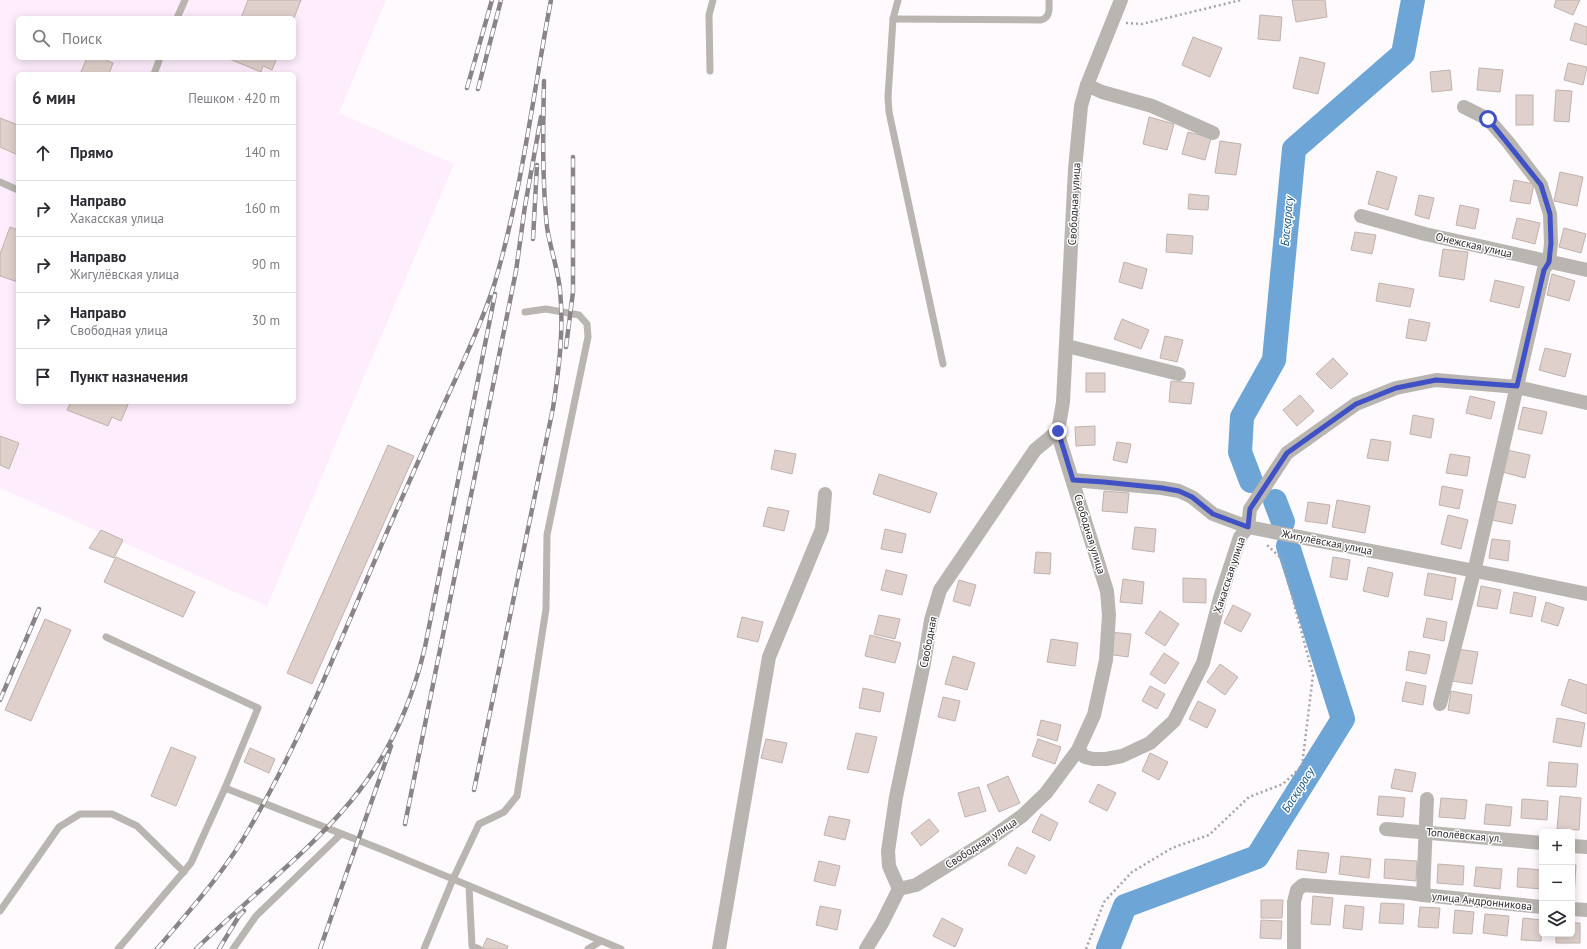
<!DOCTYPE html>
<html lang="ru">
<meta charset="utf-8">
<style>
body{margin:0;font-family:"PT Sans",sans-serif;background:#f2f2f3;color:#2b2b33}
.controls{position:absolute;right:12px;bottom:12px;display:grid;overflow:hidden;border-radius:6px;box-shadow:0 2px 10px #0003}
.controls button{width:36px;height:36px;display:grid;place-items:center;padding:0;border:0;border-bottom:1px solid #e1e1e2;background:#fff;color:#2b2b33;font:20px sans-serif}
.stop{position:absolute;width:12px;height:12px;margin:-9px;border:3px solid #3f51c4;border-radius:50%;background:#fff}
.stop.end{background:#3f51c4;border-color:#fff;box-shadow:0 1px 4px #0008}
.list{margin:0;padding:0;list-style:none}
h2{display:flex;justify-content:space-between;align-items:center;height:52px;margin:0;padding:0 16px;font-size:17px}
h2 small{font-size:13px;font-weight:400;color:#7c7c81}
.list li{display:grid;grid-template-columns:26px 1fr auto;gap:12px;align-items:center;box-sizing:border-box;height:56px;padding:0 16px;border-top:1px solid #e1e1e2}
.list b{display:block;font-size:15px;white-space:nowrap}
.list p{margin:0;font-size:13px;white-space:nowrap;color:#7c7c81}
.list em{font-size:13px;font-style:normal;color:#7c7c81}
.icon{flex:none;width:22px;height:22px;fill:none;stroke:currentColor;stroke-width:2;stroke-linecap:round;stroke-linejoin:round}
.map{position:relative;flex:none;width:1587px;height:949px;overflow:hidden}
.search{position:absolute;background:#fff;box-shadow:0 2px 10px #0003;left:16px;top:16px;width:280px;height:44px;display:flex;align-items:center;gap:10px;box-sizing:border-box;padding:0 14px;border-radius:6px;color:#7c7c81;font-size:15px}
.panel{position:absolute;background:#fff;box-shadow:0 2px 10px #0003;left:16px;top:72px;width:280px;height:332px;border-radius:6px}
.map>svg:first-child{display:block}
</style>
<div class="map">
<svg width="1587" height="949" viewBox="0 0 1587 949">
<rect width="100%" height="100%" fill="#fefafe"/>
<path fill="#feedfd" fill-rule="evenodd" d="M0 0H386L339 113 454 164 267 606 0 488ZM18 18H294V58H18ZM18 74H294V402H18Z"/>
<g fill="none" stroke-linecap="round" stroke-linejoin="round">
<g stroke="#6ca5d6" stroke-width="24">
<polyline points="1251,481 1240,452 1242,417 1274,360 1294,149 1403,54 1413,0"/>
<polyline points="1275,501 1283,522"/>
<polyline points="1108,949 1125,906 1257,857 1343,719 1288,546"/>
</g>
</g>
<g fill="#dfd0cb" stroke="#c0b2ad">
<polygon points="248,0 301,0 294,18 241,18"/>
<polygon points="1292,0 1325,0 1327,17 1296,22"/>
<polygon points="1556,0 1580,0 1573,15 1554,7"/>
<polygon points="1260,15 1282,17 1280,41 1258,39"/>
<polygon points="1575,23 1587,27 1587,45 1570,40"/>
<polygon points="1193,37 1222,48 1210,77 1182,65"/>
<polygon points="1300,57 1325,63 1318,94 1293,88"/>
<polygon points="87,58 101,58 113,63 109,74 80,74"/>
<polygon points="227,58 277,58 272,70 263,66 261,72"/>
<polygon points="1568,63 1587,67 1583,85 1564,80"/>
<polygon points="1479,68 1503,70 1500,92 1477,90"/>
<polygon points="1450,70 1452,90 1432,92 1430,72"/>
<polygon points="1556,90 1572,91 1569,122 1554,121"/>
<rect x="1516" y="95" width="17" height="30"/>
<polygon points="1149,117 1174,124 1167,150 1143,144"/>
<polygon points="0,118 18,125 18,155 0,147"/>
<polygon points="1188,132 1211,138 1205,160 1182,154"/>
<polygon points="1220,141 1241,144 1236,175 1215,173"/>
<polygon points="1377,171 1397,177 1388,210 1368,204"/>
<polygon points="1560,172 1583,177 1577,206 1554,201"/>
<polygon points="1514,180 1534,184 1530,204 1510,201"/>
<polygon points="1189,194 1209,196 1208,210 1188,209"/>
<polygon points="1419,195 1434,198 1429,219 1415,215"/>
<polygon points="1460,205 1479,209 1475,229 1456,225"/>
<polygon points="1517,218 1540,223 1535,244 1512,238"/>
<polygon points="10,227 18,230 18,282 0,276 0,254"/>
<polygon points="1564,228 1586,234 1581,253 1559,247"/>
<polygon points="1355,232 1376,235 1372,254 1351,250"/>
<polygon points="1167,234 1193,236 1192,254 1166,252"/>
<polygon points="1443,249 1468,252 1464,280 1439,276"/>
<polygon points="1124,262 1147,269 1142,289 1119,282"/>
<polygon points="1552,274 1575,281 1569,301 1547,295"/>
<polygon points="1495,280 1524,287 1519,308 1490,301"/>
<polygon points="1379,283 1414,289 1410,307 1376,301"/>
<polygon points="1122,319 1149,330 1141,349 1114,339"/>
<polygon points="1409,319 1430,323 1426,341 1406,338"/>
<polygon points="1165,336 1183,340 1177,362 1160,358"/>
<polygon points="1545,348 1571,354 1565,377 1539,370"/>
<polygon points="1333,358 1348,374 1331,389 1316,374"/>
<rect x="1086" y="373" width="19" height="19"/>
<polygon points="1171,381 1194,383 1191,404 1169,402"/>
<polygon points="1300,395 1314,411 1297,426 1283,410"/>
<polygon points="1470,396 1495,402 1491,419 1466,413"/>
<polygon points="71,402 129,402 121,421 112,417 108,426 67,410"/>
<polygon points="1523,407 1547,412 1542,434 1518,429"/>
<polygon points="1413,415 1434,419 1431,438 1410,434"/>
<polygon points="1095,426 1095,445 1076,446 1075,427"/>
<polygon points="0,436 19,443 9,469 0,465"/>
<polygon points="1371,439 1391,442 1388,461 1367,458"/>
<polygon points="1117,442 1131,444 1127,463 1113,460"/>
<polygon points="388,445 414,456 312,684 287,673"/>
<polygon points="775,450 796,454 792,474 771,469"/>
<polygon points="1507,450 1530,455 1525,478 1502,472"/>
<polygon points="1450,454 1470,457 1467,476 1446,473"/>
<polygon points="879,474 937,493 930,513 873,494"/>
<polygon points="1442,486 1463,490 1459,509 1439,505"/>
<polygon points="1104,491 1129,493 1127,513 1102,511"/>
<polygon points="1337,500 1370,506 1365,533 1332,527"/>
<polygon points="1495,501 1516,505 1512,524 1492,520"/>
<polygon points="1308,502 1330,505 1327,524 1305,521"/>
<polygon points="768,507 789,511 784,531 763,526"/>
<polygon points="1448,515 1468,520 1461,549 1441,544"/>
<polygon points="1135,527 1156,529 1154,552 1132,549"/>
<polygon points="885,529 906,534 902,553 881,549"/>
<polygon points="101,530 123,540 114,558 89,548"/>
<polygon points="1492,539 1510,541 1508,561 1489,558"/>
<polygon points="1036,552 1051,553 1050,574 1034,573"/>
<polygon points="116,557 195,592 183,617 104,582"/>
<polygon points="1333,557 1350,560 1347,580 1330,577"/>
<polygon points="1368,567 1393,573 1388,597 1363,591"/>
<polygon points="886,570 907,575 902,595 881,590"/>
<polygon points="1428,573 1456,578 1452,600 1424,595"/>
<polygon points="1183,578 1206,579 1206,603 1183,602"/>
<polygon points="1123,579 1144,582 1142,604 1120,602"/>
<polygon points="959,580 976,585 970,606 953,601"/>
<polygon points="1481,586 1501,590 1497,609 1477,606"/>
<polygon points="1514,592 1536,597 1532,617 1510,613"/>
<polygon points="1546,602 1564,608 1558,626 1541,621"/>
<polygon points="1233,605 1251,614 1241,632 1224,623"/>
<polygon points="1160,611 1179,624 1165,646 1145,633"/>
<polygon points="879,615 900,619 895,639 874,634"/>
<polygon points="742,617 763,622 758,642 737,637"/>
<polygon points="1427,618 1447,622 1444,641 1423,637"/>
<polygon points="45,619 71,630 31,721 5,710"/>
<polygon points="1109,632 1131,634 1128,657 1107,654"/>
<polygon points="870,635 901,643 895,663 865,656"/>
<polygon points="1051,639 1078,643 1075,666 1047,662"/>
<polygon points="1457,649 1478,652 1472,684 1452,681"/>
<polygon points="1409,651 1430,655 1426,674 1406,670"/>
<polygon points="1164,653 1179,663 1165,684 1150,674"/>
<polygon points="953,656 975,663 967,690 945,684"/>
<polygon points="1220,664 1238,677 1225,695 1207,682"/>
<polygon points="1569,679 1587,685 1587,714 1561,705"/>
<polygon points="1406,682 1426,686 1423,705 1402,701"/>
<polygon points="1150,686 1165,694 1157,709 1142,701"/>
<polygon points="863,688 884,693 880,712 859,708"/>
<polygon points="1451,691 1472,695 1469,714 1448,710"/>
<polygon points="943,697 960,701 955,721 938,717"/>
<polygon points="1198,701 1216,710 1207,728 1189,719"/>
<polygon points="1557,718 1585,723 1581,747 1553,742"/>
<polygon points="1041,720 1061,725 1057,741 1037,735"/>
<polygon points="856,733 877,737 868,773 847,769"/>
<polygon points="766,739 787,743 782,763 761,758"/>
<polygon points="1038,739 1061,747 1055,764 1032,756"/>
<polygon points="171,747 196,757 176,806 151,796"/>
<polygon points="250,748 275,759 269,773 244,762"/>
<polygon points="1150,753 1168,762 1159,780 1142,771"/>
<polygon points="1549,762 1578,764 1576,787 1547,786"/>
<polygon points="1395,769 1416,773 1412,792 1391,788"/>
<polygon points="1008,776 1020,803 999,812 987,785"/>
<polygon points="1098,784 1116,793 1107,811 1089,802"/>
<polygon points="979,787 986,811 965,817 958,793"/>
<polygon points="1379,796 1405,798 1403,817 1377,815"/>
<polygon points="1560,796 1581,798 1579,830 1557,829"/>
<polygon points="1441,798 1467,800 1465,819 1439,817"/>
<polygon points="1522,799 1548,801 1547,820 1521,818"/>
<polygon points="1486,804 1512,807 1510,826 1484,824"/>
<polygon points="1041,814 1058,823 1050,841 1032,832"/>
<polygon points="829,816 850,820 845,840 824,835"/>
<polygon points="929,819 939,831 921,846 911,833"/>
<polygon points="1017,847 1035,856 1026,874 1008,865"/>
<polygon points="1298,850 1329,853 1326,873 1296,869"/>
<polygon points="1341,856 1371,859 1369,878 1339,874"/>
<polygon points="1385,859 1417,861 1416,881 1384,878"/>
<polygon points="819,861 840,866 835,886 814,881"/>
<polygon points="1438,864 1464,866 1463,885 1437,883"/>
<polygon points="1572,865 1576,865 1574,897 1572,897"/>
<polygon points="1476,867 1502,869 1500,889 1474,886"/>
<polygon points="1518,868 1542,870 1542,889 1517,887"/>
<polygon points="1313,896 1333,898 1330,925 1311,924"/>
<polygon points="1261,900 1283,900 1282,918 1261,918"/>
<polygon points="1381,903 1404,904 1403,924 1379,923"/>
<polygon points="1345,905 1364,907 1362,930 1343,928"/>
<polygon points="820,906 841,910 837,930 816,925"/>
<polygon points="1420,907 1440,908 1438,928 1418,927"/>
<polygon points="1455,910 1474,912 1472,934 1453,933"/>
<polygon points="1485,914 1509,916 1507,936 1483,933"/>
<polygon points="942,918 963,929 955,947 933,936"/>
<polygon points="1523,918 1542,920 1541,941 1521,940"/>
<polygon points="1261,920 1282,921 1281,939 1260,938"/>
<polygon points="1572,923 1580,923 1580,943 1556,943 1556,934 1572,934"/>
<polygon points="487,938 508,946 507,949 482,949"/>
</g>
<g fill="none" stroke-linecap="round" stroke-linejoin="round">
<g stroke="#a6a2a6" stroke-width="2.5" stroke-dasharray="2 3" stroke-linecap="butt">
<polyline points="1126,23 1142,24 1241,0"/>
<polyline points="1086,949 1104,902 1132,872 1172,848 1209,835 1249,797 1283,784 1302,766 1313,675 1282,559 1266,544"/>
</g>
<g stroke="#b9b5b0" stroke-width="7">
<polyline points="898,0 893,19 888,97 889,112 943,364"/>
<polyline points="177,18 185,0"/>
<path d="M893 19 1041 20C1051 17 1049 8 1049 0"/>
<polyline points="710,71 709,15 713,0"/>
<polyline points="154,74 160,58"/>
<polyline points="0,182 18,190"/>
<polyline points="106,637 258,708 225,788"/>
<polyline points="469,886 472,946 479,949"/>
<polyline points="0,911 59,827 80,814 112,814 137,826 184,872"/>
<polyline points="118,949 191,863 225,788 383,850 621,949"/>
<polyline points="233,949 256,916 341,834"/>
<polyline points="424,949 453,879 479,824 504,812 517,796 546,609 547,535 588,337 587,324 579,315 546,309 525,312"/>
<polyline points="588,949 601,941"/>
</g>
<g stroke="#b9b5b0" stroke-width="14">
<polyline points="1087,85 1102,92 1152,106 1213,133"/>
<polyline points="1361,216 1425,234 1587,270"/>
<polyline points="1067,346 1179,374"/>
<polyline points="1073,480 1162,488 1179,491 1192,497 1213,514 1248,527 1506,577 1587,594"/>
<polyline points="1440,704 1474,572 1544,269 1549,262 1551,243 1550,214 1541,185 1508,142 1488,119 1464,107"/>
<polyline points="1078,750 1085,757 1093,759 1106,759 1122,756 1150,743 1174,721 1203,663 1220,598 1240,537 1248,527 1250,509 1287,453 1356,404 1396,388 1436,380 1517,387 1587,403"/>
<polyline points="1427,799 1423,895 1542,907"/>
<polyline points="1386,829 1542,843"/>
<polyline points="1572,846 1587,847"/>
<polyline points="899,889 916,885 987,841 1022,816 1046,793 1078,750 1094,715 1106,660 1109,615 1107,591 1059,438 1058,431 1063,402 1075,169 1081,106 1087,85 1121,0"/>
<polyline points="899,889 889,866 888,851 896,797 924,663 931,620 940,590 1035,450 1058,431"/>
<polyline points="1572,909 1587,910"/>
<polyline points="719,949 769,657 822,529 825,494"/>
<polyline points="866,949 882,923 899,889"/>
<polyline points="1294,949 1294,902 1297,890 1303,885 1410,893 1423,895"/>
</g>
<g stroke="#888488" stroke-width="4.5">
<g id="rail">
<polyline points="467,88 492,0"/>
<polyline points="478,89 501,0"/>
<polyline points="533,239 537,165"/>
<polyline points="566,347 573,292 573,157"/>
<polyline points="0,700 39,609"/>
<path d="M474 790 553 408C559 368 564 330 560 290 558 269 550 248 547 227 542 179 543 129 544 81"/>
<polyline points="405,824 516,271 525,206 541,117"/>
<path d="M157 949C189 911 224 873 249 829 309 727 350 615 398 507 417 464 436 421 456 378 470 346 485 315 495 282 522 190 533 94 551 0"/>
<path d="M196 949C247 899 305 856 351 801 388 757 412 702 425 647L495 294"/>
<polyline points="219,949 239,916 244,911"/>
<polyline points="320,949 391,746"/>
</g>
</g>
<use href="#rail" stroke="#fff" stroke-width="3" stroke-dasharray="9" stroke-linecap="butt"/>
</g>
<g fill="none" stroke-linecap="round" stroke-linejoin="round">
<polyline stroke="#3f51c4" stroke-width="5" points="1058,431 1073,480 1104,482 1162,488 1179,491 1192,497 1213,514 1248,527 1250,509 1287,453 1356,404 1396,388 1436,380 1517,386 1544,270 1549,262 1551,243 1550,214 1541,185 1488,119"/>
</g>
<g text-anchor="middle" stroke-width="3" stroke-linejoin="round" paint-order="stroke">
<g font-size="11" fill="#2e2a2e" stroke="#fff">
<text transform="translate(1074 204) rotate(-87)" y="4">Свободная улица</text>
<text transform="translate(1474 245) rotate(13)" y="4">Онежская улица</text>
<text transform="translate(1090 534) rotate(73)" y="4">Свободная улица</text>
<text transform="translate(1327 542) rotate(11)" y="4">Жигулёвская улица</text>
<text transform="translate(1229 575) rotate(-72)" y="4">Хакасская улица</text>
<text transform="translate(928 642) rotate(-79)" y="4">Свободная</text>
<text transform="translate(1464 835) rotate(5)" y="4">Тополёвская ул.</text>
<text transform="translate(981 843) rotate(-33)" y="4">Свободная улица</text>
<text transform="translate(1482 901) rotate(6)" y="4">улица Андронникова</text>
</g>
<g font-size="12" font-style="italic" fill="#125281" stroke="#fff">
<text transform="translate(1287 221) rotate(-85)" y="4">Басқарасу</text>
<text transform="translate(1298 790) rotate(-58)" y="4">Басқарасу</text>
</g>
</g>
</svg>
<div class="controls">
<button>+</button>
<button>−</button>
<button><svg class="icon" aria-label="layers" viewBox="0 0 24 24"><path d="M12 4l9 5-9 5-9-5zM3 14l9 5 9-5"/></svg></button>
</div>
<div class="stop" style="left:1488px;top:119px"></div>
<div class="stop end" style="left:1058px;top:431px"></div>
<div class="search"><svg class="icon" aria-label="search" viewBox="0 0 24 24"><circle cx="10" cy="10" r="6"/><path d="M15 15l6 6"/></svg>Поиск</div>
<section class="panel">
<h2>6 мин<small>Пешком · 420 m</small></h2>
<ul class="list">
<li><svg class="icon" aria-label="ahead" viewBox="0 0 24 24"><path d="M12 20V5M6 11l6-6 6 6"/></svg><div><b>Прямо</b></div><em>140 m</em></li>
<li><svg class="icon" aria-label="right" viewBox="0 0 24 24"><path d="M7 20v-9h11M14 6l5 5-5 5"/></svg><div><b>Направо</b><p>Хакасская улица</p></div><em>160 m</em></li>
<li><svg class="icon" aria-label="right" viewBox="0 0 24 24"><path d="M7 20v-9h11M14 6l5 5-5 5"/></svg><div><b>Направо</b><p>Жигулёвская улица</p></div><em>90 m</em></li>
<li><svg class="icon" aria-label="right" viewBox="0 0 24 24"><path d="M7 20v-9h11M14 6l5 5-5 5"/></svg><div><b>Направо</b><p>Свободная улица</p></div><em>30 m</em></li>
<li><svg class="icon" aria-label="arrive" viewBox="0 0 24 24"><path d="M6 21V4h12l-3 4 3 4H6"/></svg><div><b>Пункт назначения</b></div></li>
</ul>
</section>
</div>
